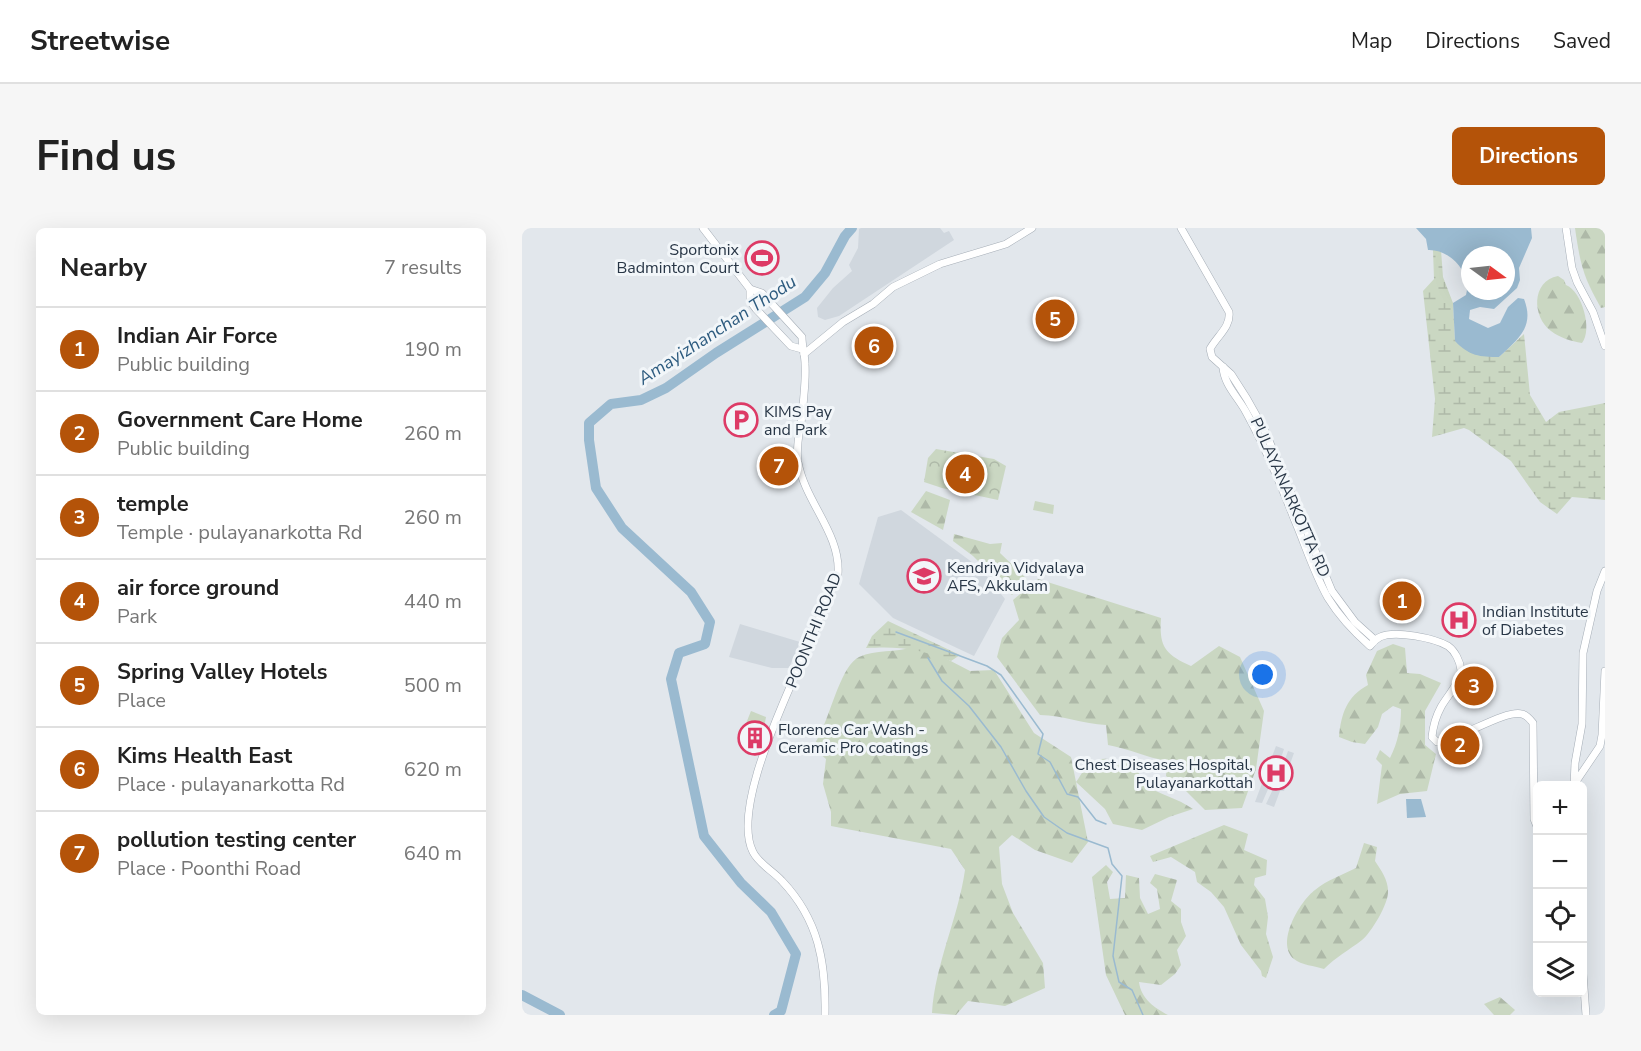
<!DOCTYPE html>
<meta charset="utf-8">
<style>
body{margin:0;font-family:"Nunito Sans",sans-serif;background:#f6f6f6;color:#222}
.controls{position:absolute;right:18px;bottom:18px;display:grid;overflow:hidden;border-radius:9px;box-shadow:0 6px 24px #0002}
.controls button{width:54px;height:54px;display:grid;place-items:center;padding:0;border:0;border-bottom:2px solid #e0e0e0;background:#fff;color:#222;font:30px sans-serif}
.compass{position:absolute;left:939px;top:18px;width:54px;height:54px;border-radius:50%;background:#fff;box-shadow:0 6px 24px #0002;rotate:105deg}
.you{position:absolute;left:741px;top:447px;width:21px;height:21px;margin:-15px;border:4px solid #fff;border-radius:50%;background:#1a73e8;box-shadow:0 0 0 9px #1a73e833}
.badge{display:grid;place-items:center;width:39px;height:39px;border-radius:50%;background:#b45309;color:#fff;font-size:20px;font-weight:700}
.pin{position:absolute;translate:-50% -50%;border:3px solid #fff;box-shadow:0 2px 6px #0006}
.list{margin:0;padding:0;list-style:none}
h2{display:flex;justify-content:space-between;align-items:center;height:78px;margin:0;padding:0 24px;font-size:26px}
h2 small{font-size:20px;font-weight:400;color:#767676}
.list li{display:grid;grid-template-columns:39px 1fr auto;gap:18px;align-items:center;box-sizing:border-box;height:84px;padding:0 24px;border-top:2px solid #e0e0e0}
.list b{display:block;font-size:22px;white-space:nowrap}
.list p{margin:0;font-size:20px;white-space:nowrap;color:#767676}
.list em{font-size:20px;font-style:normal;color:#767676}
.icon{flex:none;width:33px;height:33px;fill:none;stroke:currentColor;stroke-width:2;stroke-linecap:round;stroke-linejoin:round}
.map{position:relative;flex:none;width:1083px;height:787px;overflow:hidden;border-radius:9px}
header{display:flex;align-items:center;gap:36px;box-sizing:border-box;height:84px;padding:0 30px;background:#fff;border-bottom:2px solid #e0e0e0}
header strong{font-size:28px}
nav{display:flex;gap:33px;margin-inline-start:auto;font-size:21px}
.intro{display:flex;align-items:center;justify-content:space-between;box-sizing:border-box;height:144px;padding:0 36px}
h1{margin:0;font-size:42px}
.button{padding:15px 27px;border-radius:9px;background:#b45309;color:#fff;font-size:21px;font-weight:700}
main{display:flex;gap:36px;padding:0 36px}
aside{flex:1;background:#fff;border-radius:9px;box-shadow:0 6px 24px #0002}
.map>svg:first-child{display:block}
</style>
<header>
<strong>Streetwise</strong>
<nav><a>Map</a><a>Directions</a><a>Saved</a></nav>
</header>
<div class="intro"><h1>Find us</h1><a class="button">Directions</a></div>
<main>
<aside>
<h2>Nearby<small>7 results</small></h2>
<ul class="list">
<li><span class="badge">1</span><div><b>Indian Air Force</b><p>Public building</p></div><em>190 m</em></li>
<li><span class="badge">2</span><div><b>Government Care Home</b><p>Public building</p></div><em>260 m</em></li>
<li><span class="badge">3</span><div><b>temple</b><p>Temple · pulayanarkotta Rd</p></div><em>260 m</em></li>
<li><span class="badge">4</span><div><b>air force ground</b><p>Park</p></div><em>440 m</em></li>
<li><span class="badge">5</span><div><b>Spring Valley Hotels</b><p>Place</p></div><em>500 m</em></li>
<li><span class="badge">6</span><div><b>Kims Health East</b><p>Place · pulayanarkotta Rd</p></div><em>620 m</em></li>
<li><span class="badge">7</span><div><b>pollution testing center</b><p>Place · Poonthi Road</p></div><em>640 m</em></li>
</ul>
</aside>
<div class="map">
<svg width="1083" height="787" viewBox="0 0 1083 787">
<defs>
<pattern id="forest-firs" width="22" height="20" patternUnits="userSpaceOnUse" patternTransform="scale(1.5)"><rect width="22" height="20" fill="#cad7c2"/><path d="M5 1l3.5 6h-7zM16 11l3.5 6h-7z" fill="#aeb9a8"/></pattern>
<pattern id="wetland-marsh" width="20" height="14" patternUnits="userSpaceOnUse" patternTransform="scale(1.5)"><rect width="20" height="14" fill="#cad7c2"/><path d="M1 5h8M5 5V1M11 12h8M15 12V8" fill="none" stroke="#aeb9a8"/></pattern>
<pattern id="park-crowns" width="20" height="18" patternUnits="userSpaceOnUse" patternTransform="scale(1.5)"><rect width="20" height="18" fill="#cad7c2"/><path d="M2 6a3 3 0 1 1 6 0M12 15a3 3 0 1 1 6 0" fill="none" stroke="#aeb9a8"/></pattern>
</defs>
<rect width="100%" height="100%" fill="#e2e7ec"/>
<g fill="#d0d7de">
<polygon points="339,0 418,0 422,5 427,3 432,12 317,88 303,92 296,89 295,80 311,60 330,43 327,37 336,20 337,1"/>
<polygon points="379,282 458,340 483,371 452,428 371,390 337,356 356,289"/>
<polygon points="218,396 278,414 267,440 250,440 207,429"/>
<polygon points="754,518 762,521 756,539 760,540 766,523 772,525 763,550 766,552 762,563 758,563 752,579 744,576 751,561 747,559 740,575 733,574"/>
</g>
<g fill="#cad7c2">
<polygon points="237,17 253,32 243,43 241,43 226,29"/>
<polygon points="513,273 532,277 531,286 511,282"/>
<polygon points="229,483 244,489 241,505 223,498"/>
</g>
<g fill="url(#forest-firs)">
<path d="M1053 0H1083V79L1079 80C1061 49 1058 35 1053 0Z"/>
<path d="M1036 48 1042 52 1044 57C1060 63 1071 102 1060 115 1049 113 1038 110 1029 103 1010 89 1009 53 1036 48Z"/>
<polygon points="404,263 428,272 421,302 389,284"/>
<polygon points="432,306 468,316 480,315 478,325 505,351 490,367 451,328 431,313"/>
<path d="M516 351 639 390C637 419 643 426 669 438L697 418 718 429 742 483 734 541 720 580 683 582 662 561 644 548 645 533C623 529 608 521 586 517L584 497C561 496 541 487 518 487L475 429 480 410 497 392 491 372Z"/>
<path d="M871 416 883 420 885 445 898 446 919 455 903 483V517L914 526 905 563 878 566 855 576 860 537 854 531 858 522 868 530C876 514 879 499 879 481L871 478 860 486 856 499 843 516 830 514 817 509C819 486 825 468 846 457L844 447 855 423Z"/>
<path d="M391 419 421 429 448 443 472 442 512 505 549 529 554 554C558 549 561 542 565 538 579 524 599 534 615 538L620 556C637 566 655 570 671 581L647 589 620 602 591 596 583 581 554 554 566 614 550 635 513 622 490 607 477 619 480 656 491 685 521 735 523 760 483 778 446 773 434 787 410 785C413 736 436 691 443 642L429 621 309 598V584L301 556 304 531 291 520C294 513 298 506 301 499 309 483 320 437 337 429 354 421 373 425 391 419Z"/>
<polygon points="702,597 726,606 722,622 745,632 744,647 733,650 732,657 743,671 746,689 744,706 751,729 744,750 740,748 739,743 719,717 702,679 689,664 675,654 673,644 649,629 631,634 628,628"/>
<path d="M842 615 855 619 853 633C859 642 866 652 866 663 867 675 849 705 840 712 827 722 814 729 802 741 793 738 779 737 772 731 753 715 778 673 793 662 805 652 820 647 834 640Z"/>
<path d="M584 637 591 644 585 654 588 671 603 670 604 647 617 650 618 670 626 686 638 681 635 661 628 655 633 646 655 652 649 673 659 681V694L664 708 655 722 659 737 653 746 639 757 617 754C619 771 633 780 646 787H603L584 747 570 649Z"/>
<polygon points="978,769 993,782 988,787 972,787 962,776"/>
</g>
<g fill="url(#wetland-marsh)">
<polygon points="911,22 919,22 921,49 931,75 933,113 977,129 1002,106 1008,167 1024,194 1037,184 1083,175 1083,272 1050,269 1035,286 1018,274 989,233 947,202 942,200 910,209 913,171 901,63 912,51"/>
<path d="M366 393 438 427 429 433C397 421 379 418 344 420L350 408Z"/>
</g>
<polygon fill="url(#park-crowns)" points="414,221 472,231 484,238 476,272 420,260 402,254 406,230"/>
<g fill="#9abad0" fill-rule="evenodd">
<path d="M894 0H1009L1010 10 997 40 998 52 995 60 972 81 958 79 948 82 947 91 966 100 978 95 986 79 996 70 1002 71C1013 99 996 111 977 129 958 129 947 128 933 113L931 75 944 67C950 45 928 21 906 22L904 11ZM948 27H984V63H948Z"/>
<polygon points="884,571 899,571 904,589 885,590"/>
</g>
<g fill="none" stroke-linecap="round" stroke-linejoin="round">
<g stroke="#9abad0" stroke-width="1.5">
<polyline points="374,404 465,438 479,447 521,506 516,526 528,534 545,566 556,569 574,592 584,596"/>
<polyline points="406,430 420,453 447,478 479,519 504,563 522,589 545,605 586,620 590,636 600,648 591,728 597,754 610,762 621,787"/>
</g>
<g stroke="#9abad0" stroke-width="10">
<polyline points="0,767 38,787"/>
<polyline points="252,787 259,783 274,726 249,684 219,655 182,608 149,451 157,425 183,416 188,394 169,364 100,300 74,260 67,212 67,195 89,176 119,172 144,160 194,125 283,69 303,45 323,8 330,0"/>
</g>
<g stroke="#a6aeb7" stroke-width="8">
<g id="secondary">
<path d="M181 0 228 61 240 65 280 109C280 119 283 127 283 136 284 150 282 165 281 178 280 198 273 214 276 234 283 274 319 306 316 346 303 377 291 407 277 438 260 479 210 582 231 624 237 636 251 643 260 653 297 692 304 735 303 787"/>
<path d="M659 0 707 84C709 99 695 108 688 121L690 129 709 146 725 171 743 203 810 363 833 394 853 412"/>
<polyline points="1044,0 1050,40 1055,54 1071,84 1083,118"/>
<polyline points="228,61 228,73 234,81 269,118 280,121"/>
<polyline points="282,126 321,94 351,76 371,59 418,36 484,16 510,0"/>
<path d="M701 139C702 157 716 169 724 184 743 218 759 257 773 293 784 319 792 345 806 370 817 388 832 404 848 418 851 414 854 411 858 409 873 402 912 410 926 418 933 423 938 433 939 442 939 454 925 468 919 479 914 488 911 499 910 509L915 514C935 513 983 481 1000 486 1005 487 1008 491 1011 495L1012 591 1016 601"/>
<polyline points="1053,555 1078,518 1080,507 1083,443"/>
<polyline points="1052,558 1053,535 1060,496 1061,425 1075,363 1083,343"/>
<polyline points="1060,732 1064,787"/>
</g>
</g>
<use href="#secondary" stroke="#fff" stroke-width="7"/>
</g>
<defs>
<g id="stadium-ring" transform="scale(1.725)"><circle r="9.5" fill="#f2f6f9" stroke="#dd3b66" stroke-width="1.5"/><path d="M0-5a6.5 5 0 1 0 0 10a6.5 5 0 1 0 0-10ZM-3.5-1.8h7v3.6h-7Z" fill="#dd3b66"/></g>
<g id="parking-ring" transform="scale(1.725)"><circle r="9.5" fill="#f2f6f9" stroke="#dd3b66" stroke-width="1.5"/><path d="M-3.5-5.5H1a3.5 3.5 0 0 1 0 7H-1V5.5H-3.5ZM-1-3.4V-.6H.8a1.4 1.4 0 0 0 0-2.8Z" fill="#dd3b66"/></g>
<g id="school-ring" transform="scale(1.725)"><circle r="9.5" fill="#f2f6f9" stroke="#dd3b66" stroke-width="1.5"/><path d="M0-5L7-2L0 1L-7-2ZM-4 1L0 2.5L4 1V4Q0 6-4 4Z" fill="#dd3b66"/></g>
<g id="hospital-ring" transform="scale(1.725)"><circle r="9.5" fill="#f2f6f9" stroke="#dd3b66" stroke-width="1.5"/><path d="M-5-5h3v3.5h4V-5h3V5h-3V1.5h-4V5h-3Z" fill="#dd3b66"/></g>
<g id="building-ring" transform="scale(1.725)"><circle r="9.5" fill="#f2f6f9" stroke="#dd3b66" stroke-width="1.5"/><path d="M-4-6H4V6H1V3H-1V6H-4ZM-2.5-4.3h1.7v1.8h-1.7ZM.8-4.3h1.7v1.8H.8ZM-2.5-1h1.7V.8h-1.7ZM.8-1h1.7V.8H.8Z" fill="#dd3b66"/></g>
</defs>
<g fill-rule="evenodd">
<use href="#stadium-ring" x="240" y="30"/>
<use href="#parking-ring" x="219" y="192"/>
<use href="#school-ring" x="402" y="348"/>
<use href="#hospital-ring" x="937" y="392"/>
<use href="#building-ring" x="233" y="510"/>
<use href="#hospital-ring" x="754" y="545"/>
</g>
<g text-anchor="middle" stroke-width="6" stroke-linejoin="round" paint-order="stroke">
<g font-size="16" fill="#283646" stroke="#f2f6f9" text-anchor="start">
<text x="217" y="27" text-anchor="end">Sportonix<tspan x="217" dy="18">Badminton Court</tspan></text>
<text x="242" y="189">KIMS Pay<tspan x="242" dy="18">and Park</tspan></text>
<text x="425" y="345">Kendriya Vidyalaya<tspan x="425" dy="18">AFS, Akkulam</tspan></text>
<text x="960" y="389">Indian Institute<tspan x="960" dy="18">of Diabetes</tspan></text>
<text x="256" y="507">Florence Car Wash -<tspan x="256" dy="18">Ceramic Pro coatings</tspan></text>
<text x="731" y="542" text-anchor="end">Chest Diseases Hospital,<tspan x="731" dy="18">Pulayanarkottah</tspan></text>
</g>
<g font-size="16" fill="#283646" stroke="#f2f6f9">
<text transform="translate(769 269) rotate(66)" y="6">PULAYANARKOTTA RD</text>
<text transform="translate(291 402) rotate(-68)" y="6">POONTHI ROAD</text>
</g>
<g font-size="18" font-style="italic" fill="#2d5b7f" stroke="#f2f6f9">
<text transform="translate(195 102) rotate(-33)" y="6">Amayizhanchan Thodu</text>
</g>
</g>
</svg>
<div class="controls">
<button>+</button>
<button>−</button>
<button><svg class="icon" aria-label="locate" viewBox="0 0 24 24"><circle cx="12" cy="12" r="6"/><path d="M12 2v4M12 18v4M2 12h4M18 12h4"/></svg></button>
<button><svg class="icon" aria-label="layers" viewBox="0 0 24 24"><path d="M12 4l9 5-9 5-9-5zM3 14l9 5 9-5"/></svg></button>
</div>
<svg class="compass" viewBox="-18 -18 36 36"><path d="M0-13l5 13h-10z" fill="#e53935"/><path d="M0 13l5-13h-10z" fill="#767676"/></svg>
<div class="you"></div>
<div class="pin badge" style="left:880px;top:373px">1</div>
<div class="pin badge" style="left:938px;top:517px">2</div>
<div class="pin badge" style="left:952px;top:458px">3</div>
<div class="pin badge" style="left:443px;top:246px">4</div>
<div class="pin badge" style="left:533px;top:91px">5</div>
<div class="pin badge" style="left:352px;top:118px">6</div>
<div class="pin badge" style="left:257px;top:238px">7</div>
</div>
</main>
